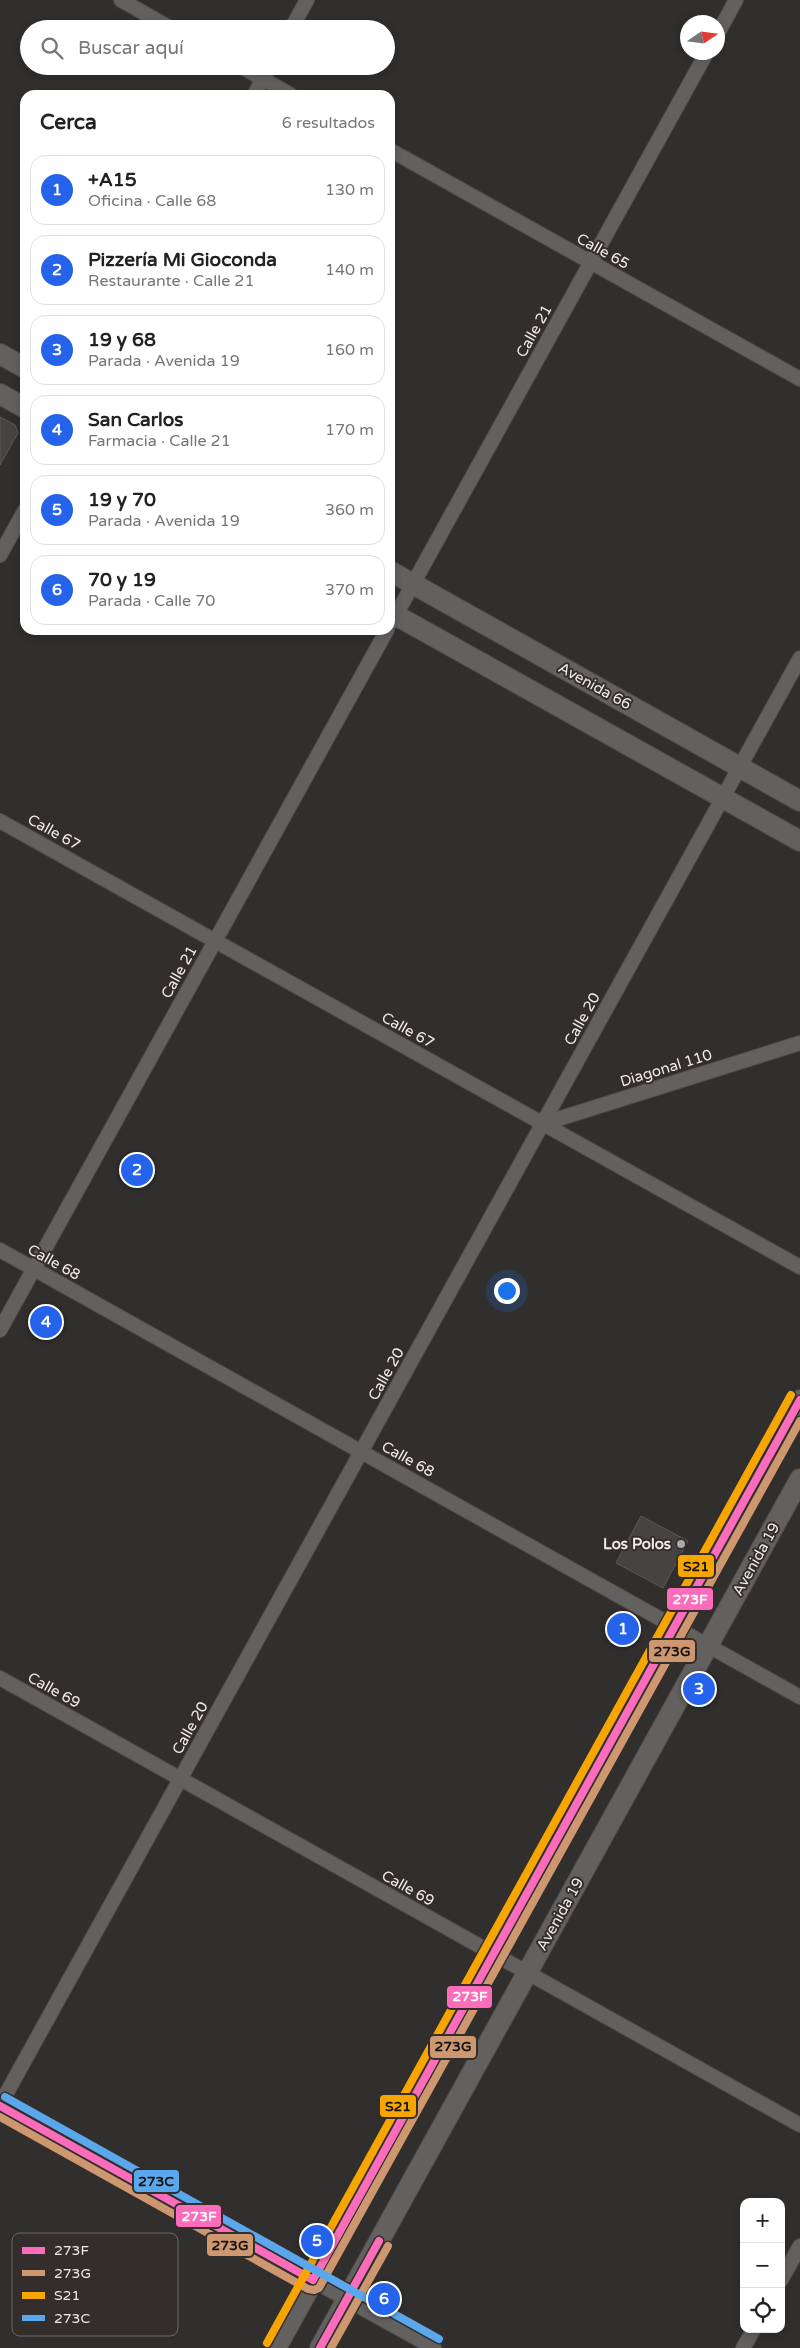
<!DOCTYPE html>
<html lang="es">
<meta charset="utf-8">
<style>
body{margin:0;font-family:"Varela Round",sans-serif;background:#f6f6f6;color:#222}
.controls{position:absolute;right:15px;bottom:15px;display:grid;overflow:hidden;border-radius:10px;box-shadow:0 2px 8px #0003}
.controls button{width:45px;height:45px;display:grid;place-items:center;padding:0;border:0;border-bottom:1px solid #e0e0e0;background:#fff;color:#222;font:25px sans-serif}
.compass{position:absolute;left:680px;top:15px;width:45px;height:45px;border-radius:50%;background:#fff;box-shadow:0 2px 8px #0003;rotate:77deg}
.you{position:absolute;left:506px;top:1290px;width:18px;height:18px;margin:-12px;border:4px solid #fff;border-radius:50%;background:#1a73e8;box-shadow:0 0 0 8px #1a73e833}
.badge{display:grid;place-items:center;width:32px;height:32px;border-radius:50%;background:#2563eb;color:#fff;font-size:16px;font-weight:700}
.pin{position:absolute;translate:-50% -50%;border:2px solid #fff;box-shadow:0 1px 5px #0006}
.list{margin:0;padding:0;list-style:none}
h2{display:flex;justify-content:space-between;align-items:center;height:65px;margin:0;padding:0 20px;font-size:21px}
h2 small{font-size:16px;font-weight:400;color:#767676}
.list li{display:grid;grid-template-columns:32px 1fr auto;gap:15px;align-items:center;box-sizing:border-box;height:70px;margin:0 10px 10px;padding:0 10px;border:1px solid #e0e0e0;border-radius:15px}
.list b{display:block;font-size:19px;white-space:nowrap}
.list p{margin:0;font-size:16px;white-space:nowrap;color:#767676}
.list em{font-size:16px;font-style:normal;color:#767676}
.icon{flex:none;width:28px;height:28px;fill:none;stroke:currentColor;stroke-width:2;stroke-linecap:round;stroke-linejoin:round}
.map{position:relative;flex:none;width:800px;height:2348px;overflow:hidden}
.search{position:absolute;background:#fff;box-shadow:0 2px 8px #0003;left:20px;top:20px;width:375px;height:55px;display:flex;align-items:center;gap:12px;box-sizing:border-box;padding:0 18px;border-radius:28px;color:#767676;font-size:19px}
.panel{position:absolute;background:#fff;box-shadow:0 2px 8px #0003;left:20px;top:90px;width:375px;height:545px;border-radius:15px}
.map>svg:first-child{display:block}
</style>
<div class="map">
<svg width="800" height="2348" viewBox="0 0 800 2348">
<rect width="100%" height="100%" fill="#312f2d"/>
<g fill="#464443" stroke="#5b5958">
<polygon points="0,417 15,425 18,433 0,465"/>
<polygon points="641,1516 688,1541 663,1588 616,1563"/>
</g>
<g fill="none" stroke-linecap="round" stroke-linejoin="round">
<g stroke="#4c4a48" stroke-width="16">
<g id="street">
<polyline points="121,0 172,29"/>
<polyline points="291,29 307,0"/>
<polyline points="718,33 736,0"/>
<polyline points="240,66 291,95"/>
<polyline points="254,95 270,66"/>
<polyline points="390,150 800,379"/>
<polyline points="0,555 25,510"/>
<polyline points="392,622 707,52"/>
<polyline points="0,821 800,1267"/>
<polyline points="542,1124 800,1043"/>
<polyline points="0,1250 800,1697"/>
<polyline points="0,1330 387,630"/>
<polyline points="0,1678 800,2125"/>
<polyline points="0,2105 800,658"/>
<polyline points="0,2106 434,2348"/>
<polyline points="781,2280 800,2246"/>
<polyline points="743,2348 754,2329"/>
</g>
</g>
<g stroke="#4c4a48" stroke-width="22">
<g id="secondary">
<polyline points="0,354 25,368"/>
<polyline points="0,394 25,408"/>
<polyline points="390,571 800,801"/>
<polyline points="390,612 800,841"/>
<polyline points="276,2348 800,1400"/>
<polyline points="320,2348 800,1479"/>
</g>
</g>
<use href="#street" stroke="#636160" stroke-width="14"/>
<use href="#secondary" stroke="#636160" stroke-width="20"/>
<g stroke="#332e2b" stroke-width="11">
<g id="bus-1">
<polyline points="0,2106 313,2280 800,1400"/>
<polyline points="320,2348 379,2241"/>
</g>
</g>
<g stroke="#332e2b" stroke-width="11">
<g id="bus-2">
<polyline points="0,2117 308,2289 314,2290 319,2288 800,1421"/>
<polyline points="331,2348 388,2246"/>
</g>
</g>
<g stroke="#332e2b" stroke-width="11">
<polyline id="bus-3" points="267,2343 791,1395"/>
</g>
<g stroke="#332e2b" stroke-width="11">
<polyline id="bus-4" points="5,2097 439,2339"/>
</g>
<use href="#bus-1" stroke="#fb6dba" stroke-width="8"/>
<use href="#bus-2" stroke="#cd976f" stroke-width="8"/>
<use href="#bus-3" stroke="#f7a600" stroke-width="8"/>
<use href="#bus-4" stroke="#5aa8eb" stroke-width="8"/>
</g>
<circle fill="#aca9a8" stroke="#332e2b" stroke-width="2" cx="681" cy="1544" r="5"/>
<g text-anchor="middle" stroke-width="4" stroke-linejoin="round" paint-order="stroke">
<g font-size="15" fill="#eeebea" stroke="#332e2b">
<text transform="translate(603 251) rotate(29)" y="5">Calle 65</text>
<text transform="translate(534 331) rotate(-61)" y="5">Calle 21</text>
<text transform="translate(595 686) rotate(29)" y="5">Avenida 66</text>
<text transform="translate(54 832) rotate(29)" y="5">Calle 67</text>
<text transform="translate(179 972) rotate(-61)" y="5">Calle 21</text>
<text transform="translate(582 1019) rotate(-61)" y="5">Calle 20</text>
<text transform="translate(408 1030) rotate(29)" y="5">Calle 67</text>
<text transform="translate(666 1068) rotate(-17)" y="5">Diagonal 110</text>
<text transform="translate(54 1262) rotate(29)" y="5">Calle 68</text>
<text transform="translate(386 1374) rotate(-61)" y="5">Calle 20</text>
<text transform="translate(408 1459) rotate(29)" y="5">Calle 68</text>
<text transform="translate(756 1559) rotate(-61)" y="5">Avenida 19</text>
<text transform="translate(54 1690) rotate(29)" y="5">Calle 69</text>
<text transform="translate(190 1728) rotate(-61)" y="5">Calle 20</text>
<text transform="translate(408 1888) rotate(29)" y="5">Calle 69</text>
<text transform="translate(560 1914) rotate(-61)" y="5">Avenida 19</text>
</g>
<g font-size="15" font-weight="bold" fill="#eeebea" stroke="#332e2b" text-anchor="end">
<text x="671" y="1549">Los Polos</text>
</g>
</g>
<rect x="12" y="2233" width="166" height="103" rx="8" fill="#332e2b" stroke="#6b6764" stroke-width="1"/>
<rect x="22" y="2247" width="23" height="7" fill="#fb6dba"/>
<rect x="22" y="2270" width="23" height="6" fill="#cd976f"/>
<rect x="22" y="2292" width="23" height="7" fill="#f7a600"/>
<rect x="22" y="2315" width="23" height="6" fill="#5aa8eb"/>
<g font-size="14" fill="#eeebea">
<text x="54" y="2255">273F</text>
<text x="54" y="2278">273G</text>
<text x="54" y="2300">S21</text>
<text x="54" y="2323">273C</text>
</g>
<g stroke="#332e2b" stroke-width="2">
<rect x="677" y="1554" width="38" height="24" rx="5" fill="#f7a600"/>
<rect x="666" y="1587" width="48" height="24" rx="5" fill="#fb6dba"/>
<rect x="648" y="1639" width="48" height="24" rx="5" fill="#cd976f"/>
<rect x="446" y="1985" width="47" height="24" rx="5" fill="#fb6dba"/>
<rect x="429" y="2035" width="48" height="24" rx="5" fill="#cd976f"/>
<rect x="379" y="2094" width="38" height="24" rx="5" fill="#f7a600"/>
<rect x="133" y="2169" width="47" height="24" rx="5" fill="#5aa8eb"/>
<rect x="175" y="2204" width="47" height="24" rx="5" fill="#fb6dba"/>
<rect x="206" y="2233" width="48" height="24" rx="5" fill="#cd976f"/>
</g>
<g font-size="14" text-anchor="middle" font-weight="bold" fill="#fff">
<text x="690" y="1604">273F</text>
<text x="470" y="2001">273F</text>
<text x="199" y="2221">273F</text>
</g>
<g font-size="14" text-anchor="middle" font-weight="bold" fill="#111">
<text x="696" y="1571">S21</text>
<text x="672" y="1656">273G</text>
<text x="453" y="2051">273G</text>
<text x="398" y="2111">S21</text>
<text x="156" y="2186">273C</text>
<text x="230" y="2250">273G</text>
</g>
</svg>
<div class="controls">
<button>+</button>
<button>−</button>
<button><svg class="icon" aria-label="locate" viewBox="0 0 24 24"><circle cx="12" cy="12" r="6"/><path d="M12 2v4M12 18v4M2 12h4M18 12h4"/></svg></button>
</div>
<svg class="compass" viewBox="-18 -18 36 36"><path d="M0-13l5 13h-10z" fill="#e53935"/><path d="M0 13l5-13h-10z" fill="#767676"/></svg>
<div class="you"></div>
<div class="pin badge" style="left:623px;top:1629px">1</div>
<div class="pin badge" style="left:137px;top:1170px">2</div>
<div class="pin badge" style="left:699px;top:1689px">3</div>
<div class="pin badge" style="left:46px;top:1322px">4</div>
<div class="pin badge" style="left:317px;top:2241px">5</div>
<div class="pin badge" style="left:384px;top:2299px">6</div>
<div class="search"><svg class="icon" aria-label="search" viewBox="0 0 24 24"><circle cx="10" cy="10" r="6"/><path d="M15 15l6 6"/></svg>Buscar aquí</div>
<section class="panel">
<h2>Cerca<small>6 resultados</small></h2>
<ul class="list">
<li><span class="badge">1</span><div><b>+A15</b><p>Oficina · Calle 68</p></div><em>130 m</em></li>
<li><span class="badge">2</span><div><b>Pizzería Mi Gioconda</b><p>Restaurante · Calle 21</p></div><em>140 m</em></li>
<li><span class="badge">3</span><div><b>19 y 68</b><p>Parada · Avenida 19</p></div><em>160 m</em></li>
<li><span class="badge">4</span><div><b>San Carlos</b><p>Farmacia · Calle 21</p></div><em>170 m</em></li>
<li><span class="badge">5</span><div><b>19 y 70</b><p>Parada · Avenida 19</p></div><em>360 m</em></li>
<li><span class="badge">6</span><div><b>70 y 19</b><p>Parada · Calle 70</p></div><em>370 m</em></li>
</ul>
</section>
</div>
